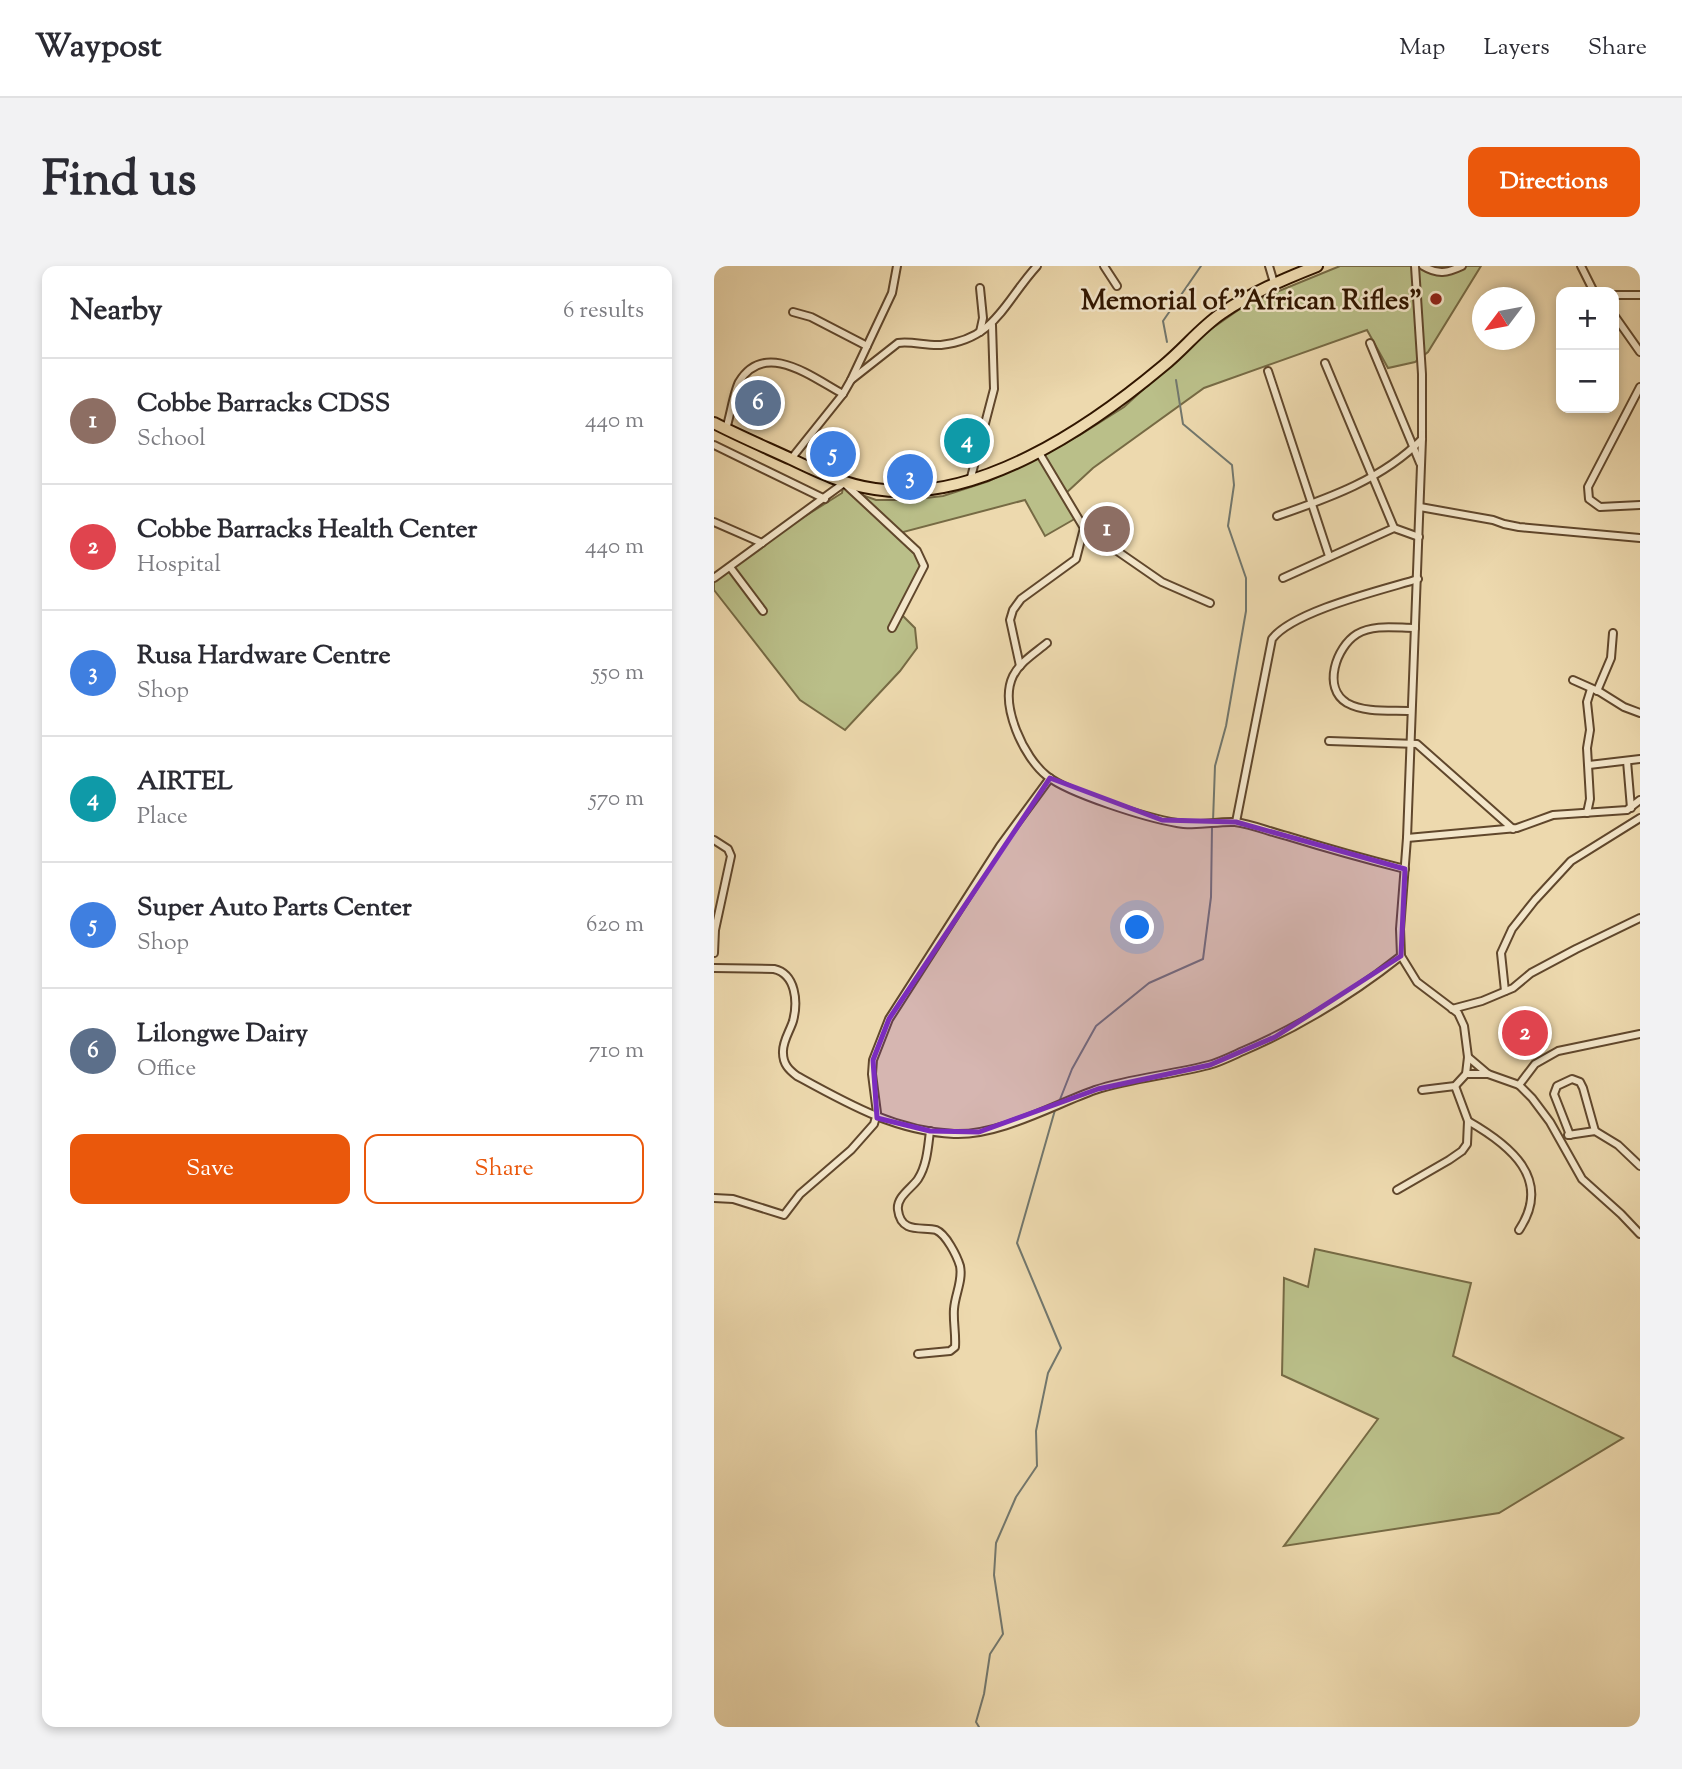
<!DOCTYPE html>
<meta charset="utf-8">
<style>
body{margin:0;font-family:"Sorts Mill Goudy",serif;background:#f2f2f3;color:#2b2b33}
.controls{position:absolute;right:21px;top:21px;display:grid;overflow:hidden;border-radius:14px;box-shadow:0 4px 10px #0003}
.controls button{width:63px;height:63px;display:grid;place-items:center;padding:0;border:0;border-bottom:2px solid #e1e1e2;background:#fff;color:#2b2b33;font:35px sans-serif}
.compass{position:absolute;left:758px;top:21px;width:63px;height:63px;border-radius:50%;background:#fff;box-shadow:0 4px 10px #0003;rotate:238deg}
.you{position:absolute;left:424px;top:662px;width:24px;height:24px;margin:-18px;border:5px solid #fff;border-radius:50%;background:#1a73e8;box-shadow:0 0 0 10px #1a73e833}
.badge{display:grid;place-items:center;width:46px;height:46px;border-radius:50%;background:#ea580c;color:#fff;font-size:23px;font-weight:700}
.pin{position:absolute;translate:-50% -50%;border:4px solid #fff;box-shadow:0 2px 7px #0006}
.list{margin:0;padding:0;list-style:none}
h2{display:flex;justify-content:space-between;align-items:center;height:91px;margin:0;padding:0 28px;font-size:30px}
h2 small{font-size:23px;font-weight:400;color:#7c7c81}
.list li{display:grid;grid-template-columns:46px 1fr auto;gap:21px;align-items:center;box-sizing:border-box;height:126px;padding:0 28px;border-top:2px solid #e1e1e2}
.list b{display:block;font-size:26px;white-space:nowrap}
.list p{margin:0;font-size:23px;white-space:nowrap;color:#7c7c81}
.list em{font-size:23px;font-style:normal;color:#7c7c81}
.actions{display:flex;gap:14px;padding:21px 28px}
.actions a{flex:1;padding:16px 0;border:2px solid #ea580c;border-radius:14px;text-align:center;font-size:24px;color:#ea580c}
.actions .main{background:#ea580c;color:#fff}
.map{position:relative;flex:none;width:926px;height:1461px;overflow:hidden;border-radius:14px}
header{display:flex;align-items:center;gap:42px;box-sizing:border-box;height:98px;padding:0 35px;background:#fff;border-bottom:2px solid #e1e1e2}
header strong{font-size:33px}
nav{display:flex;gap:38px;margin-inline-start:auto;font-size:24px}
.intro{display:flex;align-items:center;justify-content:space-between;box-sizing:border-box;height:168px;padding:0 42px}
h1{margin:0;font-size:49px}
.button{padding:18px 32px;border-radius:14px;background:#ea580c;color:#fff;font-size:24px;font-weight:700}
main{display:flex;gap:42px;padding:0 42px}
aside{flex:1;background:#fff;border-radius:14px;box-shadow:0 4px 10px #0003}
.map>svg:first-child{display:block}
</style>
<header>
<strong>Waypost</strong>
<nav><a>Map</a><a>Layers</a><a>Share</a></nav>
</header>
<div class="intro"><h1>Find us</h1><a class="button">Directions</a></div>
<main>
<aside>
<h2>Nearby<small>6 results</small></h2>
<ul class="list">
<li><span class="badge" style="background:#8d6e63">1</span><div><b>Cobbe Barracks CDSS</b><p>School</p></div><em>440 m</em></li>
<li><span class="badge" style="background:#e0444e">2</span><div><b>Cobbe Barracks Health Center</b><p>Hospital</p></div><em>440 m</em></li>
<li><span class="badge" style="background:#3f7fe0">3</span><div><b>Rusa Hardware Centre</b><p>Shop</p></div><em>550 m</em></li>
<li><span class="badge" style="background:#0f9aa8">4</span><div><b>AIRTEL</b><p>Place</p></div><em>570 m</em></li>
<li><span class="badge" style="background:#3f7fe0">5</span><div><b>Super Auto Parts Center</b><p>Shop</p></div><em>620 m</em></li>
<li><span class="badge" style="background:#5c6f8a">6</span><div><b>Lilongwe Dairy</b><p>Office</p></div><em>710 m</em></li>
</ul>
<div class="actions"><a class="main">Save</a><a>Share</a></div>
</aside>
<div class="map">
<svg width="926" height="1461" viewBox="0 0 926 1461">
<rect width="100%" height="100%" fill="#edd9ae"/>
<filter id="stains"><feTurbulence type="fractalNoise" baseFrequency=".00286" numOctaves="4"/><feColorMatrix values="0 0 0 0 .2 0 0 0 0 .09 0 0 0 0 .02 0 0 0 .5 -.17"/></filter>
<radialGradient id="worn" r=".72"><stop offset=".6" stop-color="#630" stop-opacity="0"/><stop offset="1" stop-color="#630" stop-opacity=".3"/></radialGradient>
<g fill="#babf89" stroke="#766a44" stroke-width="2">
<polygon points="626,0 767,0 714,86 701,96 674,102 653,64 490,122 379,202 351,228 364,251 331,270 311,234 189,266 203,285 210,300 185,346 201,362 203,382 186,405 131,464 86,434 0,324 0,312 48,277 128,227 130,217 134,224 162,234 194,234 229,230 275,215 366,169 410,141 490,68 533,38"/>
<polygon points="601,983 757,1017 739,1090 909,1172 785,1247 570,1280 664,1153 568,1109 570,1012 594,1021"/>
</g>
<g fill="none" stroke-linecap="round" stroke-linejoin="round">
<g stroke="#72776d" stroke-width="2">
<polyline points="453,76 449,55 487,0"/>
<polyline points="462,114 469,158 518,199 520,219 514,260 532,312 532,345 512,460 501,500 499,555"/>
<polyline points="345,836 358,803 382,760 435,717 489,693 497,631 498,561"/>
<polyline points="265,1461 262,1456 270,1428 276,1388 289,1368 280,1309 282,1277 302,1231 323,1200 322,1165 334,1107 347,1082 303,977 341,844"/>
</g>
<g stroke="#60472c" stroke-width="10">
<g id="street">
<polyline points="390,0 403,20"/>
<polyline points="555,0 560,17"/>
<polyline points="701,0 708,108 708,173 693,572 686,663 687,690 703,716 744,747 750,760 754,791 752,808 741,820 708,824"/>
<path d="M709 0C724 9 733 7 748 0"/>
<polyline points="867,0 880,26"/>
<polyline points="900,29 926,29"/>
<polyline points="79,46 97,51 153,80"/>
<polyline points="900,49 926,86"/>
<polyline points="266,66 269,52 266,22"/>
<polyline points="656,77 706,197"/>
<polyline points="611,97 680,262"/>
<polyline points="554,105 615,290"/>
<path d="M137 114 184 77C198 75 212 80 227 79 282 73 290 36 323 0"/>
<polyline points="926,121 874,221 875,233 886,241 926,239"/>
<path d="M12 163C16 151 20 125 25 116 51 73 99 112 129 128"/>
<polyline points="0,179 111,233"/>
<polyline points="324,185 370,262 448,316 496,337"/>
<polyline points="77,193 129,128 137,114 178,27 183,0"/>
<polyline points="256,215 280,123 278,59"/>
<polyline points="706,241 779,254 790,258 805,261 926,272"/>
<path d="M563 250C615 232 669 213 708 173"/>
<polyline points="0,256 48,277"/>
<polyline points="16,301 49,345"/>
<polyline points="0,312 130,217 203,285 210,300 178,362"/>
<polyline points="569,312 680,262 705,271"/>
<path d="M333 377C321 387 306 396 299 410 285 439 310 492 333 510 356 528 433 552 463 557 482 561 502 555 521 556 538 558 556 566 573 570 612 582 651 593 691 603"/>
<polyline points="306,400 296,354 299,344 307,333 362,293 370,262"/>
<polyline points="859,414 886,426 910,441 926,447"/>
<polyline points="883,425 897,392 899,367"/>
<path d="M697 445C677 444 651 447 633 437 608 422 622 381 643 368 660 358 682 362 701 362"/>
<polyline points="615,475 703,478 799,563"/>
<polyline points="913,495 917,542"/>
<polyline points="875,499 926,493"/>
<polyline points="873,547 876,533 873,482 876,464 873,436 877,423"/>
<path d="M522 556 558 373C579 345 668 324 704 313"/>
<polyline points="693,572 803,562 839,549 913,544 926,534"/>
<polyline points="0,574 14,583 17,590 1,664 0,687"/>
<path d="M0 702 60 703C82 708 84 736 79 755 76 765 68 776 69 787 69 798 75 804 83 810 134 838 181 865 240 868 285 870 339 839 381 824 417 812 457 809 495 799 506 796 518 790 529 785 585 761 639 728 687 690"/>
<polyline points="791,725 787,687 798,663 821,634 857,595 926,552"/>
<polyline points="738,743 768,735 799,722 817,707 862,683 926,652"/>
<polyline points="754,791 774,808 805,819 818,832 836,856 868,913 907,948 926,968"/>
<polyline points="752,808 774,808"/>
<polyline points="805,819 821,798 844,785 926,768"/>
<path d="M754 855C796 879 839 913 805 964"/>
<polyline points="854,869 881,865 904,879 926,900"/>
<polyline points="856,869 840,828 843,820 858,813 866,816 869,822 881,865"/>
<polyline points="683,924 735,894 748,885 753,878 754,855 741,820"/>
<polyline points="0,932 19,933 70,949 86,928 137,884 160,858 163,847 158,808 159,794 175,753 286,580 336,512"/>
<path d="M204 1088 236 1085 241 1081C242 1068 239 1055 240 1043 241 1028 249 1015 246 1000 243 990 232 968 222 964 210 960 187 969 184 944 182 931 198 922 204 913 213 899 214 881 216 865"/>
</g>
</g>
<g stroke="#311600" stroke-width="14">
<path id="highway" d="M0 157C25 170 51 181 77 193 104 206 131 219 161 223 262 239 375 162 449 100 470 83 486 62 508 47 537 27 570 13 603 0"/>
</g>
<use href="#street" stroke="#f3e6ca" stroke-width="6"/>
<use href="#highway" stroke="#edd9ae" stroke-width="10"/>
</g>
<path fill="#7b2cbf" fill-opacity="0.2" stroke="#7b2cbf" stroke-width="5" stroke-linejoin="round" d="M336 512 448 554 522 556 691 603 687 690 561 771 496 799 384 823 265 866 216 865 163 852 159 794 175 753Z"/>
<circle fill="#8f2418" stroke="#f3e6ca" stroke-width="2.5" cx="722" cy="33" r="7"/>
<g text-anchor="middle" stroke-width="5" stroke-linejoin="round" paint-order="stroke">
<g font-size="28" font-weight="bold" fill="#311600" stroke="#f3e6ca" text-anchor="end">
<text x="708" y="43">Memorial of "African Rifles"</text>
</g>
</g>
<rect width="100%" height="100%" filter="url(#stains)"/>
<rect width="100%" height="100%" fill="url(#worn)"/>
</svg>
<div class="controls">
<button>+</button>
<button>−</button>
</div>
<svg class="compass" viewBox="-18 -18 36 36"><path d="M0-13l5 13h-10z" fill="#e53935"/><path d="M0 13l5-13h-10z" fill="#7c7c81"/></svg>
<div class="you"></div>
<div class="pin badge" style="left:393px;top:263px;background:#8d6e63">1</div>
<div class="pin badge" style="left:811px;top:767px;background:#e0444e">2</div>
<div class="pin badge" style="left:196px;top:211px;background:#3f7fe0">3</div>
<div class="pin badge" style="left:253px;top:175px;background:#0f9aa8">4</div>
<div class="pin badge" style="left:119px;top:188px;background:#3f7fe0">5</div>
<div class="pin badge" style="left:44px;top:137px;background:#5c6f8a">6</div>
</div>
</main>
